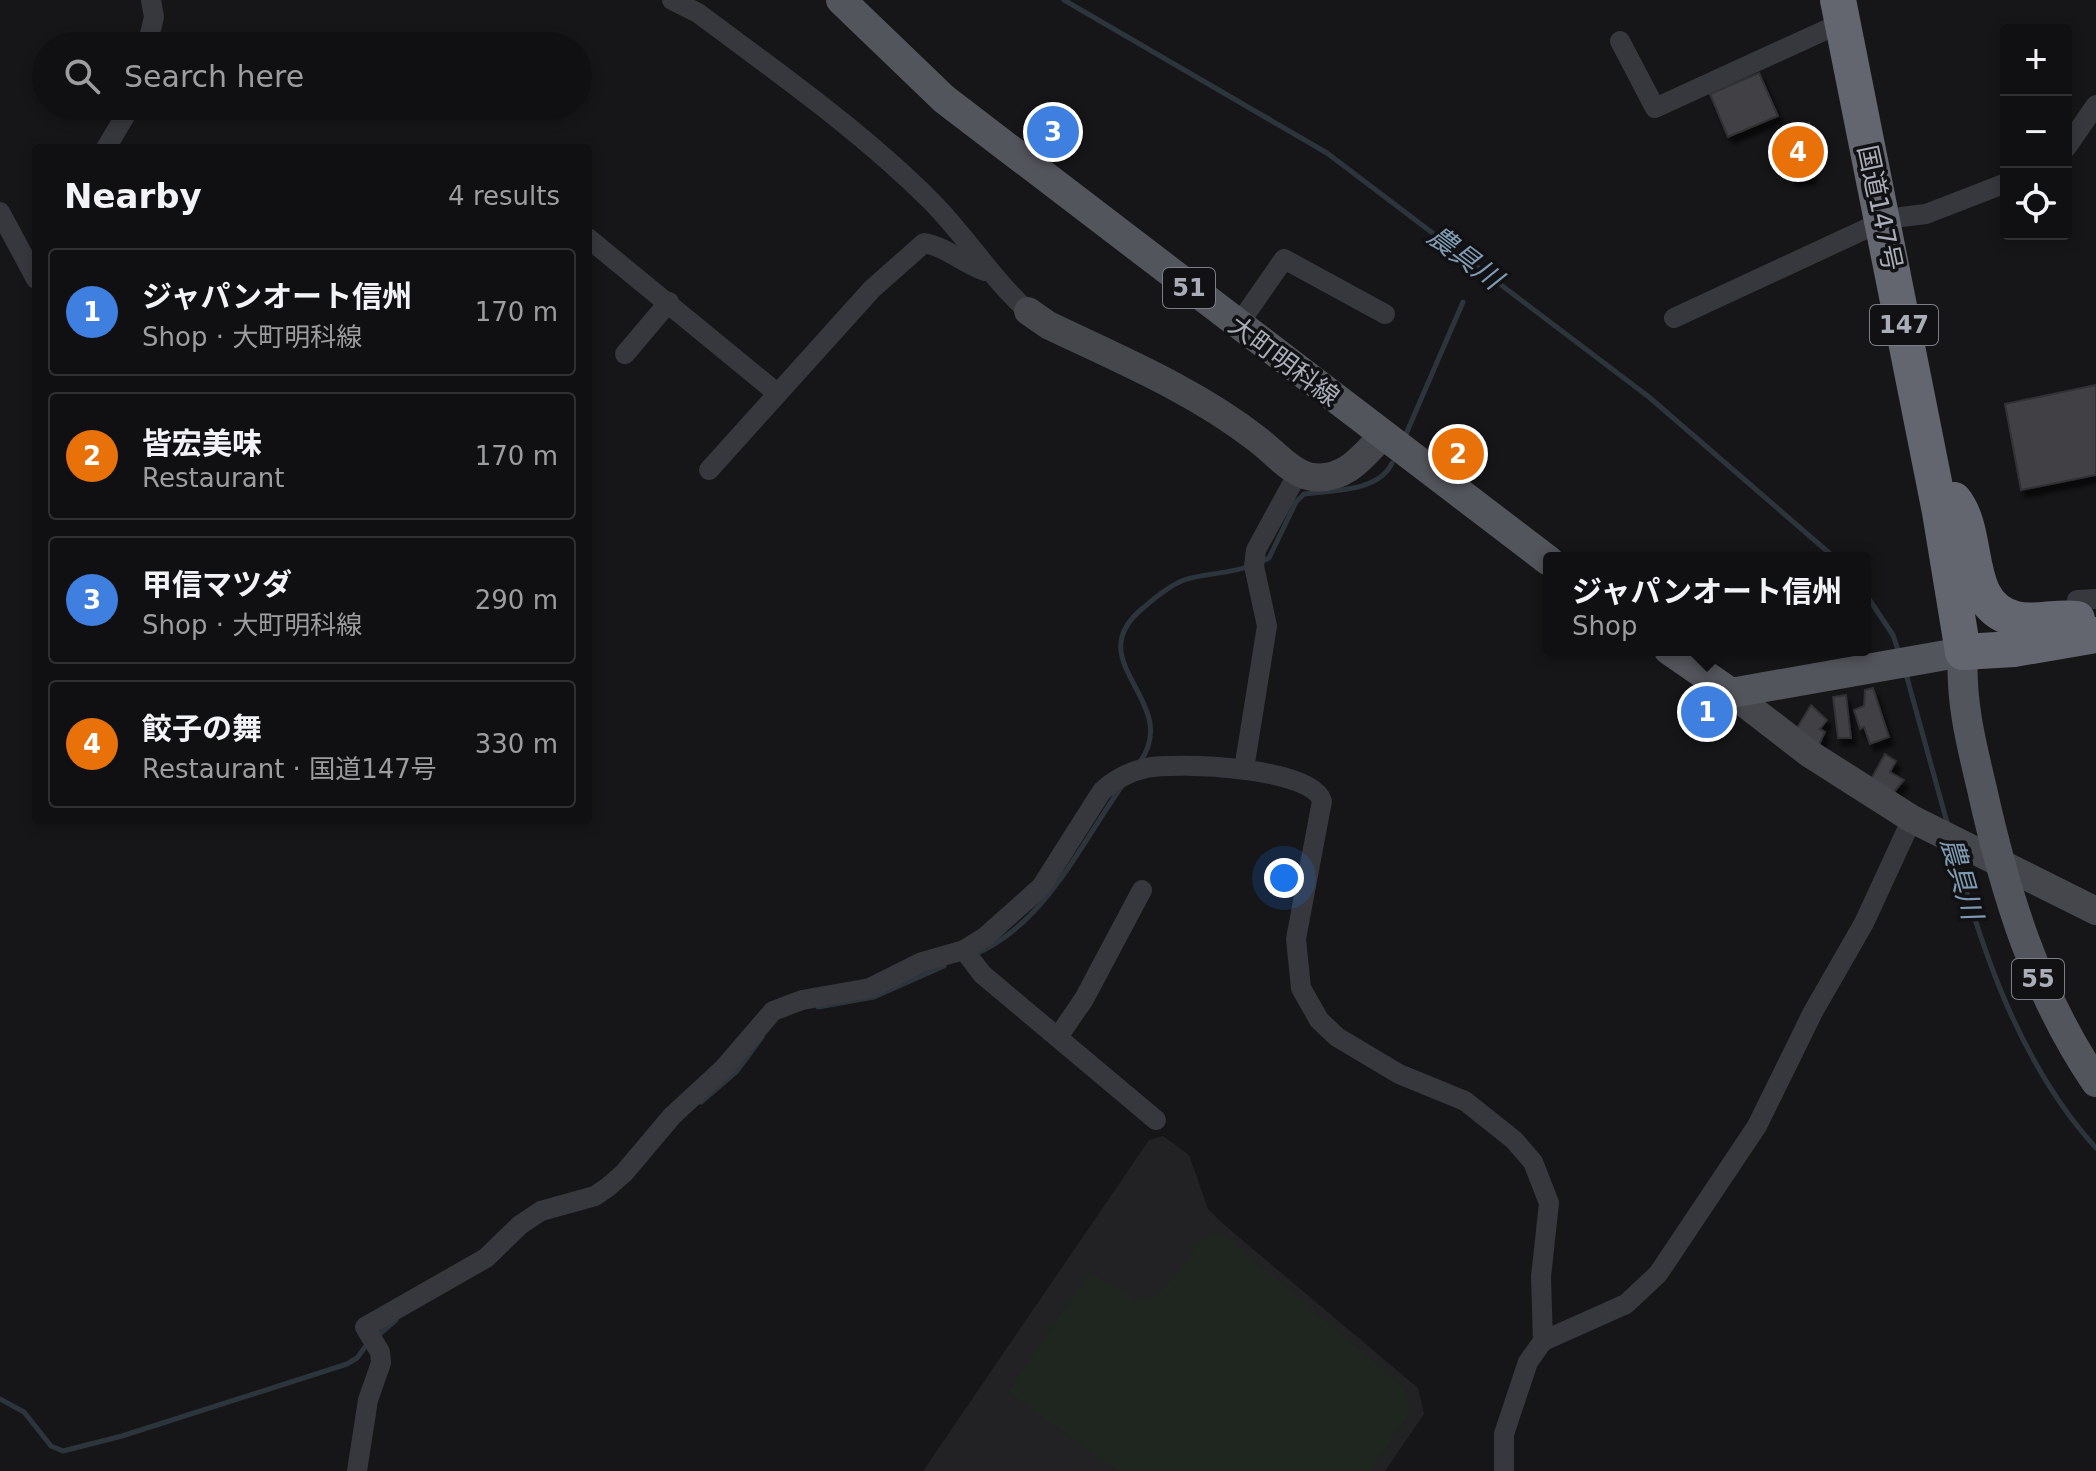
<!DOCTYPE html>
<meta charset="utf-8">
<style>
body{margin:0;font-family:"DejaVu Sans","Noto Sans JP",sans-serif;background:#1e1e20;color:#f1f3f6}
.controls{position:absolute;right:24px;top:24px;display:grid;overflow:hidden;border-radius:8px;box-shadow:0 4px 12px #0003}
.controls button{width:72px;height:72px;display:grid;place-items:center;padding:0;border:0;border-bottom:2px solid #303032;background:#101012;color:#f1f3f6;font:40px sans-serif}
.you{position:absolute;left:1284px;top:878px;width:28px;height:28px;margin:-20px;border:6px solid #fff;border-radius:50%;background:#1a73e8;box-shadow:0 0 0 12px #1a73e833}
.badge{display:grid;place-items:center;width:52px;height:52px;border-radius:50%;background:#f2b134;color:#fff;font-size:26px;font-weight:700}
.pin{position:absolute;translate:-50% -50%;border:4px solid #fff;box-shadow:0 2px 8px #0006}
.popup{position:absolute;left:1543px;top:552px;width:328px;height:104px;box-sizing:border-box;display:grid;place-content:center;border-radius:8px;background:#101012;filter:drop-shadow(0 2px 6px #0005);font-size:26px;white-space:nowrap;color:#9c9d9f}
.popup b{font-size:30px;color:#f1f3f6}
.popup::after{content:'';position:absolute;left:50%;top:100%;margin-left:-16px;border:16px solid transparent;border-top-color:#101012}
.list{margin:0;padding:0;list-style:none}
h2{display:flex;justify-content:space-between;align-items:center;height:104px;margin:0;padding:0 32px;font-size:34px}
h2 small{font-size:26px;font-weight:400;color:#9c9d9f}
.list li{display:grid;grid-template-columns:52px 1fr auto;gap:24px;align-items:center;box-sizing:border-box;height:128px;margin:0 16px 16px;padding:0 16px;border:2px solid #303032;border-radius:8px}
.list b{display:block;font-size:30px;white-space:nowrap}
.list p{margin:0;font-size:26px;white-space:nowrap;color:#9c9d9f}
.list em{font-size:26px;font-style:normal;color:#9c9d9f}
.icon{flex:none;width:44px;height:44px;fill:none;stroke:currentColor;stroke-width:2;stroke-linecap:round;stroke-linejoin:round}
.map{position:relative;flex:none;width:2096px;height:1471px;overflow:hidden}
.search{position:absolute;background:#101012;box-shadow:0 4px 12px #0003;left:32px;top:32px;width:560px;height:88px;display:flex;align-items:center;gap:20px;box-sizing:border-box;padding:0 28px;border-radius:44px;color:#9c9d9f;font-size:30px}
.panel{position:absolute;background:#101012;box-shadow:0 4px 12px #0003;left:32px;top:144px;width:560px;height:680px;border-radius:8px}
.map>svg:first-child{display:block}
</style>
<div class="map">
<svg width="2096" height="1471" viewBox="0 0 2096 1471">
<defs>
<filter id="shadow"><feDropShadow dx="4.5" dy="7" stdDeviation="2" flood-color="#0009"/></filter>
</defs>
<rect width="100%" height="100%" fill="#161618"/>
<polygon fill="#222225" points="1163,1136 1189,1155 1208,1209 1222,1223 1418,1388 1424,1414 1385,1471 923,1471 1149,1140"/>
<path fill="#1e261f" d="M1211 1233 1226 1236 1403 1387 1410 1411 1370 1471H1119L1008 1392 1090 1272 1137 1301C1177 1294 1181 1253 1211 1233Z"/>
<g fill="none" stroke-linecap="round" stroke-linejoin="round">
<g stroke="#2c353c" stroke-width="5">
<polyline points="1064,0 1327,153 1649,397 1835,558"/>
<polyline points="1406,434 1463,302"/>
<path d="M1259 563 1269 558 1296 502 1304 494C1332 490 1379 492 1392 463"/>
<polyline points="1865,593 1893,635 1899,653"/>
<polyline points="1906,674 1948,826"/>
<path d="M1140 762C1183 701 1077 662 1143 608 1155 598 1169 586 1184 580 1205 573 1229 574 1250 566"/>
<path d="M1955 851C1983 955 2022 1067 2096 1148"/>
<path d="M973 955C1044 926 1080 845 1122 786"/>
<polyline points="818,1007 874,997 944,966"/>
<polyline points="701,1102 737,1071 762,1037"/>
<polyline points="376,1337 396,1320"/>
<polyline points="0,1399 24,1412 51,1446 63,1451 122,1436 347,1364 357,1358 368,1343"/>
</g>
</g>
<g fill="#404145" stroke="#303034" stroke-width="2" filter="url(#shadow)">
<polygon points="1759,73 1778,116 1728,137 1710,94"/>
<polygon points="1809,123 1816,156 1809,159 1811,177 1791,179 1781,130"/>
<polygon points="2096,385 2096,475 2021,490 2005,404"/>
<polygon points="1452,436 1477,455 1463,471 1438,452"/>
<polygon points="1873,688 1889,737 1870,744 1864,727 1860,729 1854,710 1864,706 1865,690"/>
<polygon points="1846,695 1851,738 1838,738 1833,697"/>
<polygon points="1811,705 1827,720 1820,729 1825,732 1819,745 1797,728"/>
<polygon points="1885,754 1896,761 1890,772 1904,780 1894,792 1871,779"/>
</g>
<g fill="none" stroke-linecap="round" stroke-linejoin="round">
<g stroke="#37383d" stroke-width="20">
<path d="M672 0 698 13C777 72 861 131 931 201 966 236 991 278 1028 311"/>
<polyline points="1620,41 1655,108 1830,28 1843,26"/>
<polyline points="147,46 154,17 151,0"/>
<polyline points="106,148 131,106"/>
<polyline points="2066,148 2096,105"/>
<polyline points="0,212 36,279"/>
<polyline points="1901,217 1926,214 2006,183"/>
<polyline points="588,238 777,393"/>
<polyline points="1674,318 1870,227 1883,225"/>
<polyline points="1238,325 1284,259 1385,314"/>
<polyline points="625,354 669,302"/>
<path d="M709 470 872 289 924 243C947 247 964 264 985 271"/>
<polyline points="2077,619 2077,600 2096,599"/>
<polyline points="1244,769 1267,626 1254,566 1256,550 1298,473"/>
<polyline points="964,950 982,974 1156,1120"/>
<polyline points="1058,1037 1084,999 1142,890"/>
<path d="M357 1471 368 1400 381 1363 380 1352 365 1327 486 1258 520 1225 541 1211 595 1196 608 1187 624 1173 672 1116 724 1068 773 1011 802 1000 870 988 922 962 964 950 985 937 1041 887 1102 791C1115 779 1128 772 1146 768 1178 762 1312 767 1322 801L1296 939 1301 988 1319 1020 1337 1037 1399 1074 1465 1101 1514 1140 1533 1162 1549 1203 1541 1277 1543 1341"/>
<polyline points="1504,1471 1504,1434 1528,1362 1543,1341 1626,1304 1658,1274 1757,1126 1813,1012 1864,923 1912,819"/>
</g>
<g stroke="#45474d" stroke-width="28">
<path d="M1028 311 1048 325C1119 359 1194 390 1257 439 1273 451 1292 474 1312 477 1344 481 1362 458 1382 436"/>
<polyline points="1731,693 1810,754 1912,819 2096,911"/>
</g>
<g stroke="#53555c" stroke-width="30">
<polyline points="841,0 944,99 1549,561"/>
<path d="M1669 650 1731 693 1963 652C1960 700 1971 743 1982 789 2005 893 2036 994 2096 1082"/>
</g>
<g stroke="#63666e" stroke-width="36">
<polyline points="1838,0 1940,512 1963,652"/>
<path d="M1954 500C1982 535 1961 605 2015 619 2034 624 2057 616 2077 619"/>
<polyline points="1963,652 2014,649 2096,635"/>
</g>
</g>
<g text-anchor="middle" stroke-width="7" stroke-linejoin="round" paint-order="stroke">
<g fill="#111113" stroke="#7b7e86" stroke-width="2">
<rect x="1163" y="268" width="52" height="40" rx="6"/>
<rect x="1870" y="305" width="68" height="40" rx="6"/>
<rect x="2012" y="959" width="52" height="40" rx="6"/>
</g>
<g font-size="24" font-weight="bold" fill="#a8adb8">
<text x="1189" y="296">51</text>
<text x="1904" y="333">147</text>
<text x="2038" y="987">55</text>
</g>
<g font-size="26" fill="#a8adb8" stroke="#111113">
<text transform="translate(1880 208) rotate(78)" y="9">国道147号</text>
<text transform="translate(1284 361) rotate(37)" y="9">大町明科線</text>
</g>
<g font-size="28" font-style="italic" fill="#7f9bb3" stroke="#111113">
<text transform="translate(1465 257) rotate(37)" y="10">農具川</text>
<text transform="translate(1962 878) rotate(74)" y="10">農具川</text>
</g>
</g>
</svg>
<div class="controls">
<button>+</button>
<button>−</button>
<button><svg class="icon" aria-label="locate" viewBox="0 0 24 24"><circle cx="12" cy="12" r="6"/><path d="M12 2v4M12 18v4M2 12h4M18 12h4"/></svg></button>
</div>
<div class="you"></div>
<div class="pin badge" style="left:1707px;top:712px;background:#3f7fe0">1</div>
<div class="popup"><b>ジャパンオート信州</b>Shop</div>
<div class="pin badge" style="left:1458px;top:454px;background:#e8710a">2</div>
<div class="pin badge" style="left:1053px;top:132px;background:#3f7fe0">3</div>
<div class="pin badge" style="left:1798px;top:152px;background:#e8710a">4</div>
<div class="search"><svg class="icon" aria-label="search" viewBox="0 0 24 24"><circle cx="10" cy="10" r="6"/><path d="M15 15l6 6"/></svg>Search here</div>
<section class="panel">
<h2>Nearby<small>4 results</small></h2>
<ul class="list">
<li><span class="badge" style="background:#3f7fe0">1</span><div><b>ジャパンオート信州</b><p>Shop · 大町明科線</p></div><em>170 m</em></li>
<li><span class="badge" style="background:#e8710a">2</span><div><b>皆宏美味</b><p>Restaurant</p></div><em>170 m</em></li>
<li><span class="badge" style="background:#3f7fe0">3</span><div><b>甲信マツダ</b><p>Shop · 大町明科線</p></div><em>290 m</em></li>
<li><span class="badge" style="background:#e8710a">4</span><div><b>餃子の舞</b><p>Restaurant · 国道147号</p></div><em>330 m</em></li>
</ul>
</section>
</div>
